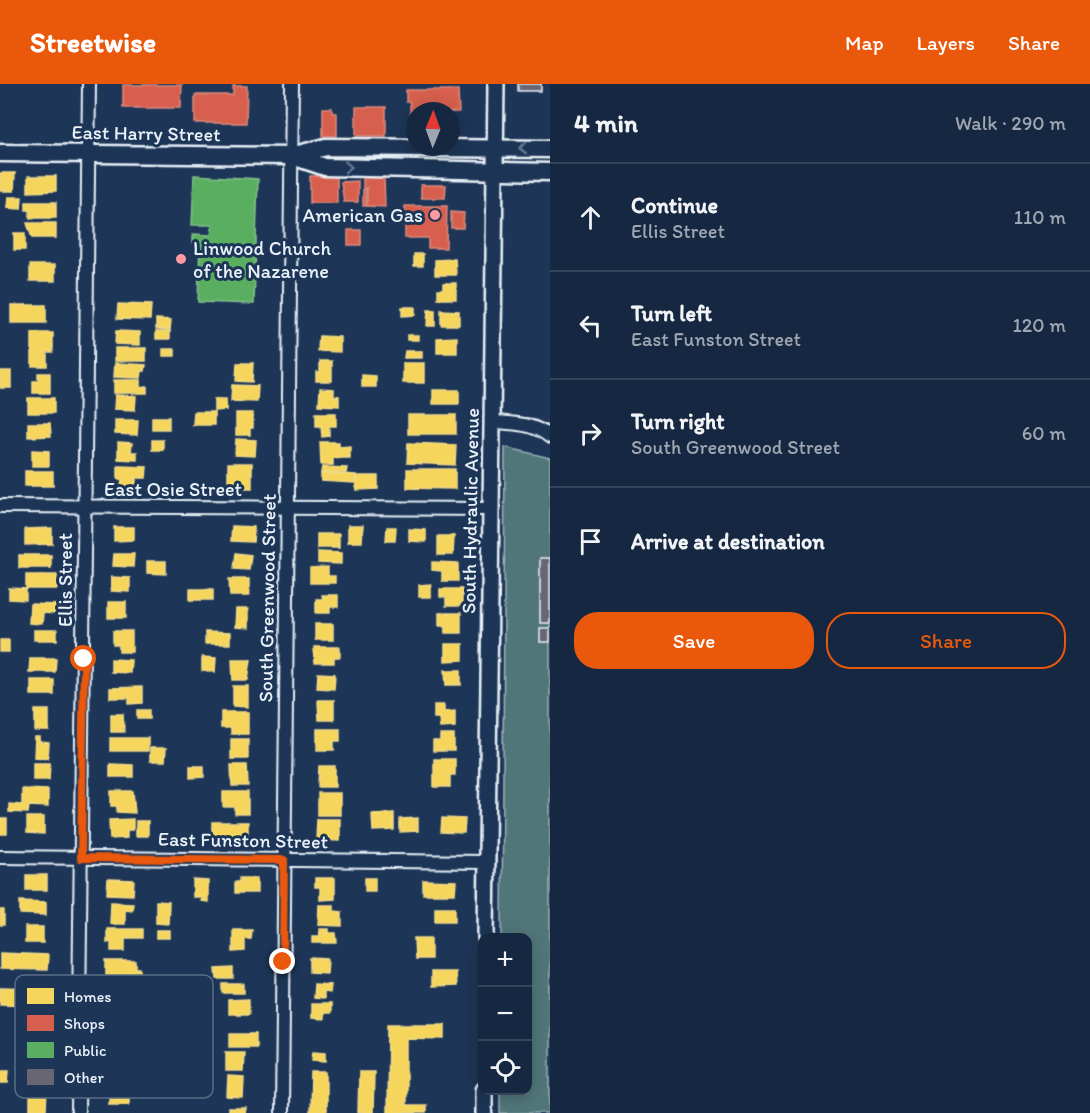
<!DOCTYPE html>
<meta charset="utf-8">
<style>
body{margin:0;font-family:Itim,sans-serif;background:#1f3048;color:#f1f3f6}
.controls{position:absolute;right:18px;bottom:18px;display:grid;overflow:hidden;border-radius:12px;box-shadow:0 3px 15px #0003}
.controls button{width:54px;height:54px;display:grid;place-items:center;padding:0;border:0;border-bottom:2px solid #35445a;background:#162841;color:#f1f3f6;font:30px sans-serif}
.compass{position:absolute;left:406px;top:18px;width:54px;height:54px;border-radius:50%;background:#162841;box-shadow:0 3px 15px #0003;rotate:1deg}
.stop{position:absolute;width:18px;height:18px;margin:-14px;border:4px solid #ea580c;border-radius:50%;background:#fff}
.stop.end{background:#ea580c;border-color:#fff;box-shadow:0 2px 6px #0008}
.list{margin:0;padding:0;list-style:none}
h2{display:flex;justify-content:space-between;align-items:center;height:78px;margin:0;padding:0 24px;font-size:26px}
h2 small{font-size:20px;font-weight:400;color:#9ea6b1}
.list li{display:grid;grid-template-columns:39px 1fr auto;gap:18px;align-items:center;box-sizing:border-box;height:108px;padding:0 24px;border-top:2px solid #35445a}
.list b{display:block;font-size:22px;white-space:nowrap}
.list p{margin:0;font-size:20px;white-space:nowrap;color:#9ea6b1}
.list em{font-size:20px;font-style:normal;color:#9ea6b1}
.actions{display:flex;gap:12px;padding:18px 24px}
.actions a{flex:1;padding:14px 0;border:2px solid #ea580c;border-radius:24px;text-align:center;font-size:21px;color:#ea580c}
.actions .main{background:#ea580c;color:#fff}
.icon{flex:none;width:33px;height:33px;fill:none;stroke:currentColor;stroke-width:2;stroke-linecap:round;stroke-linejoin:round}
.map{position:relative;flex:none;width:550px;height:1029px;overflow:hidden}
header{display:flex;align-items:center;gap:36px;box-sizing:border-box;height:84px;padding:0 30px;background:#ea580c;color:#fff}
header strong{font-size:28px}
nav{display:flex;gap:33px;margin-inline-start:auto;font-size:21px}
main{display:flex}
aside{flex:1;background:#162841}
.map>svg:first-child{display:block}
</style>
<header>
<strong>Streetwise</strong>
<nav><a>Map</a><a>Layers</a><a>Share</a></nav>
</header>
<main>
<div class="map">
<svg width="550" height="1029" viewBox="0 0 550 1029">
<rect width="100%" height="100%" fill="#1d3557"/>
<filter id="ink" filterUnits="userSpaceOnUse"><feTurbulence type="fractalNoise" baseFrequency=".0167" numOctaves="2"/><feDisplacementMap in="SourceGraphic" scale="12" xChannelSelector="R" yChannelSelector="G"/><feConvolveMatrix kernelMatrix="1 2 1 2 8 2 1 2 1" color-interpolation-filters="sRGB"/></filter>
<g filter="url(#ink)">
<polygon fill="#517679" stroke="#9cb4b8" stroke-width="1.5" points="505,363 550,374 550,1029 500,1029 500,1007 528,1006 528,854 502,853"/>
<g fill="#f6d55c" stroke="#f2dd8b" stroke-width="1.5">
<polygon points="0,89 15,89 14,107 0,107"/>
<polygon points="28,92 56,92 56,107 28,108"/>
<polygon points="8,113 22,113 21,125 7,124"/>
<polygon points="26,118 56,118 56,134 30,134 30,126 26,126"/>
<polygon points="27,139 56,139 56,154 32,154"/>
<rect x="14" y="149" width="11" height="17"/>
<rect x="414" y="170" width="9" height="12"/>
<polygon points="455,175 456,191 435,191 435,176"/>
<rect x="30" y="181" width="25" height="16"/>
<polygon points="443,199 456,199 456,215 438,215 438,205 443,205"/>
<polygon points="118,220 151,221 150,236 117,235"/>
<rect x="11" y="221" width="35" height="18"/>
<polygon points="402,223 415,223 415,231 402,232"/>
<polygon points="428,226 435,226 435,242 427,242"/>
<polygon points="441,226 459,227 459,241 441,241"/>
<polygon points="156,235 171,236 170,246 156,245"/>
<polygon points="116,247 140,248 140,261 115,260"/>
<rect x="156" y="247" width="14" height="8"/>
<polygon points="32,249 53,249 53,268 47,268 47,282 32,282"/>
<rect x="407" y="251" width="11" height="5"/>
<polygon points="319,252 340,253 340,268 318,267"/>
<polygon points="457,253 457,269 437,269 437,254"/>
<rect x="115" y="264" width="31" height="13"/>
<rect x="163" y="265" width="12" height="7"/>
<polygon points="405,267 422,267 422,274 404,274"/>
<polygon points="320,277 332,277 332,297 316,297 316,288 320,288"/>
<polygon points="115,279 146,281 145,287 142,287 141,294 114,293"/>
<polygon points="237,279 253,279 252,298 236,297"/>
<rect x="403" y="279" width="21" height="20"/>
<rect x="0" y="287" width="11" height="17"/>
<polygon points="38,289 50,289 50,309 33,309 33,297 38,297"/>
<polygon points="362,291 376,292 376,303 362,303"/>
<polygon points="114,296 141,296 141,303 147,302 147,309 114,309"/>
<polygon points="232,301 258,302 257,318 231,317"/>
<polygon points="320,304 334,305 334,312 339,312 339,322 319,321"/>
<rect x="433" y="306" width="26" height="14"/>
<polygon points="115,311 136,312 135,326 114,325"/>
<rect x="28" y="314" width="26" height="15"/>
<polygon points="214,315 226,315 226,326 214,327"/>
<polygon points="194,328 214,328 214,341 193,341"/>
<polygon points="236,329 253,329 253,344 250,344 250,351 236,351"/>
<polygon points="316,329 336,329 336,342 329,342 329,352 322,353 321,342 316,342"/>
<rect x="408" y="331" width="48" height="19"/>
<rect x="152" y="333" width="17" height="12"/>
<polygon points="115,336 138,336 137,351 115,350"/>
<polygon points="28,339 50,339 51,352 28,353"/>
<polygon points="236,355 256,356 255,372 235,371"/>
<rect x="152" y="356" width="11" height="10"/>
<polygon points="118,358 132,359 131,368 137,368 137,376 118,375"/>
<polygon points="320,358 339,358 339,363 350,362 350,374 333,374 333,381 321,381"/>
<polygon points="408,359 456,361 455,381 407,379"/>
<polygon points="32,366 49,367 49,382 32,382"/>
<rect x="228" y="379" width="24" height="25"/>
<polygon points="118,382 147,383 146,394 136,394 136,403 121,402 122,395 118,395"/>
<polygon points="322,383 347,384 346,389 321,389"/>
<polygon points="407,385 455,385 455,405 407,404"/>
<rect x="25" y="387" width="28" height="15"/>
<polygon points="321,389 356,391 355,399 321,397"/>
<polygon points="356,392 378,392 378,405 356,406"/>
<polygon points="348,441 363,441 362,458 348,458"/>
<polygon points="232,442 254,443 253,458 231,457"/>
<polygon points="114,443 134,443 134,456 114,457"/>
<polygon points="387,443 396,443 395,457 386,457"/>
<polygon points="52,444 52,460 25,461 25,445"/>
<polygon points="409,445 426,446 426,458 409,457"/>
<rect x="317" y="450" width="22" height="14"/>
<polygon points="438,452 454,452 453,471 438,471"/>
<polygon points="318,468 341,469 341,480 318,479"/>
<polygon points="236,469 251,471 249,486 234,485"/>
<polygon points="114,470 134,470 133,483 113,482"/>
<rect x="19" y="471" width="32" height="13"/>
<polygon points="147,477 166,477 166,490 147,489"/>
<polygon points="432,478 458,479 458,497 442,497 442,487 432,486"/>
<polygon points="328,483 328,492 335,492 335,499 310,499 310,484"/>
<rect x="26" y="491" width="31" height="14"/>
<polygon points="111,493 130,494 130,508 111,507"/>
<polygon points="229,495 249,495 249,512 230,512"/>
<polygon points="431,500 431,513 419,513 419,501"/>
<polygon points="9,504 26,505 26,516 9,515"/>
<rect x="190" y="505" width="23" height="11"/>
<polygon points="440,505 462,505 462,522 446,522 446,513 440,513"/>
<polygon points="322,511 338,511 338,523 330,523 330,529 316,529 316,515 323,515"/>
<rect x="108" y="518" width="18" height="16"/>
<polygon points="30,520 57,521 57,530 43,529 42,540 29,539"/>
<polygon points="236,525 248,525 248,544 235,543"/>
<polygon points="439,529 461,529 461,549 445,549 445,541 439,541"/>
<rect x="315" y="540" width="18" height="16"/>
<rect x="34" y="546" width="23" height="10"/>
<polygon points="113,547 132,547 132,568 119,568 119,561 113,561"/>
<polygon points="205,548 230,549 230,560 205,560"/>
<rect x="0" y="556" width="9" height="12"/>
<polygon points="445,560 463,560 463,576 445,577"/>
<polygon points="314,563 340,563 340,573 334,573 334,579 315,579"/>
<polygon points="202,573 216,574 215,588 202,587"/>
<polygon points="30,574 56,574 55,588 29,588"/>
<polygon points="111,575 131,576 130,589 111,588"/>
<polygon points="232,575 251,575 248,596 233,596"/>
<polygon points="445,586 461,586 461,601 446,601"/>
<polygon points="318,589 335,590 334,605 317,604"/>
<rect x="31" y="596" width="23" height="15"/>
<polygon points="233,602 248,602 248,623 233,622"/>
<polygon points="142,603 142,619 129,620 129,614 110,614 110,604"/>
<polygon points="318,616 334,616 334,636 319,636"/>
<polygon points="434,621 444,621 444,628 455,627 455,643 440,644 439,634 434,634"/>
<rect x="35" y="626" width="14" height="21"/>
<rect x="137" y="626" width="12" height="9"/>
<polygon points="221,628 248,628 248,650 231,650 231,644 221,644"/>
<polygon points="111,630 123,630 124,648 111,648"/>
<polygon points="317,645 340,645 340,657 334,657 334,666 317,666"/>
<polygon points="440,651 454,651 454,667 433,667 433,657 440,657"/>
<polygon points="35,653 40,653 40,658 49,659 48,674 34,673"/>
<rect x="110" y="654" width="38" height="13"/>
<rect x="231" y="655" width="17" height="20"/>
<polygon points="150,664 166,664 165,677 150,677"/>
<polygon points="434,675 455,675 455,691 450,691 450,703 434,703"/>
<polygon points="33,679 50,679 49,696 33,696"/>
<polygon points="110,680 133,681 133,693 110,693"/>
<polygon points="231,681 247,681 248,702 232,702"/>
<polygon points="190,682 204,682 204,693 190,694"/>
<polygon points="319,682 335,682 335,703 318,703"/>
<polygon points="22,705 48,706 48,723 29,722 28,729 9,728 9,720 22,721"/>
<polygon points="111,707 133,707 135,729 117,728 117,722 111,722"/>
<polygon points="223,708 248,708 248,730 235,730 235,723 223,723"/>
<rect x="318" y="709" width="22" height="22"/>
<polygon points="394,729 394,746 373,747 372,730"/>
<polygon points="27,733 44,733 44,750 27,749"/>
<polygon points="418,734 418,747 400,748 400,735"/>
<polygon points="442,734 465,735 464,749 441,748"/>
<rect x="0" y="735" width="7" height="15"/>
<polygon points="133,735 133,746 127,746 127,754 110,755 109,736"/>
<polygon points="317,735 340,735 340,757 316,756"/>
<rect x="136" y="737" width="12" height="15"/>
<rect x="212" y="738" width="36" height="18"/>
<rect x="26" y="791" width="21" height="15"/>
<polygon points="240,794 257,794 257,809 235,809 235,798 240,798"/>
<polygon points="315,794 335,794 335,815 320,816 320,803 315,803"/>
<rect x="365" y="794" width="10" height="13"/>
<polygon points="108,795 134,796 133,811 107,810"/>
<polygon points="193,796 208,797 208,818 201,817 201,813 193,813"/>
<polygon points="423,796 456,797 455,810 423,810"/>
<polygon points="20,817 46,818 46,831 20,830"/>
<polygon points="156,817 169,818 168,840 156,839"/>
<polygon points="111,818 133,819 132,826 125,825 125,840 110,840"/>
<polygon points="319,821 334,821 334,827 342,828 342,842 318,841"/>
<rect x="435" y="823" width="20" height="14"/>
<rect x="0" y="826" width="4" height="15"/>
<rect x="25" y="843" width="18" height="16"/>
<polygon points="107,845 142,845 142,854 125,854 125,867 111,867 111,858 107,859"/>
<polygon points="319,845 329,845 329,849 336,849 337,859 312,859 312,852 320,852"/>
<rect x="156" y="846" width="14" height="8"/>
<polygon points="233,846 252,846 251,855 245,855 245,867 233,868"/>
<polygon points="414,854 431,854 431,875 415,875"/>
<polygon points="0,869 48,871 47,886 0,885"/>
<polygon points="310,874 328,875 327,889 310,888"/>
<polygon points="106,877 136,877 136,884 140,884 140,895 106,894"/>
<polygon points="233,884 233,895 217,895 216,885"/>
<polygon points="431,888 455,888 456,902 431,903"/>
<rect x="223" y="900" width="21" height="9"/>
<polygon points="314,900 331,901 330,909 323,908 323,915 313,914"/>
<polygon points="0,904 47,905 46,921 0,920"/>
<polygon points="249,915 249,930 228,930 228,916"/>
<polygon points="311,920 330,920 330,929 323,929 323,935 311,934"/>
<polygon points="388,940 445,940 445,955 406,954 406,1021 426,1021 426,1029 387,1029"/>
<rect x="230" y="950" width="26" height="13"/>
<polygon points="313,967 326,968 326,977 312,976"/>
<polygon points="226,968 244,968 243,987 226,987"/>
<polygon points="0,986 9,986 8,999 0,999"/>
<polygon points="311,988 326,988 326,1029 310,1029"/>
<polygon points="359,988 374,988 373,1029 358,1029"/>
<polygon points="228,992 244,993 243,1014 227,1013"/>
<polygon points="30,1004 47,1004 46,1026 30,1026"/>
<rect x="109" y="1006" width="20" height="14"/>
<polygon points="228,1024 246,1024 245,1029 228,1029"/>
</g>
<g fill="#d6604d" stroke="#db8c80" stroke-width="1.5">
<polygon points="123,1 182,1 181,24 123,24"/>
<polygon points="233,2 247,2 246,39 195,39 195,11 233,11"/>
<polygon points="406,6 458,6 459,28 410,29 410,18 406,18"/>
<rect x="356" y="23" width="30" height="29"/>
<polygon points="323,24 332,24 332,29 337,29 337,52 323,52"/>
<rect x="310" y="92" width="27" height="27"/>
<polygon points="363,93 384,93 385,123 367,122 367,104 363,104"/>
<polygon points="358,97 358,118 344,118 341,98"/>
<polygon points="421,101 446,101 445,114 421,114"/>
<rect x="363" y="105" width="3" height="17"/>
<polygon points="405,122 447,122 446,164 428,164 428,154 405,154"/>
<polygon points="451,128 464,129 463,144 451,144"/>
<rect x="348" y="146" width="13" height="15"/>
</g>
<polygon fill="#5aae61" stroke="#85c28e" stroke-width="1.5" points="194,91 258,95 254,220 198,218 200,159 193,159 193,150 211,151 212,141 192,141"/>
<g fill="#696673" stroke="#e8f1f8" stroke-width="1.5">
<rect x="518" y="0" width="23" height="7"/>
<rect x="540" y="474" width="10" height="65"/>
<rect x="540" y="544" width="10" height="14"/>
</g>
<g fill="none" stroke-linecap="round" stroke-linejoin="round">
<g stroke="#e8f1f8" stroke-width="16">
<g id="minor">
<path d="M492 338C512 339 534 339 550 353"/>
<polyline points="0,422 490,425"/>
<polyline points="0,773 486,778"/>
<polyline points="78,1029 89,0"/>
<polyline points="282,1029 292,0"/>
</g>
</g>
<g stroke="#e8f1f8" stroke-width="20">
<g id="tertiary">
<polyline points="486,854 496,0"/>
<polyline points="484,1029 484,1006"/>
</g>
</g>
<g stroke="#e8f1f8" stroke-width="21">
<g id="secondary">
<polyline points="0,69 291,72 326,63 550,65"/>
<polyline points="292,72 325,83 550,88"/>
</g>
</g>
<use href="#minor" stroke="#1d3557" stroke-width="12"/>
<use href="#tertiary" stroke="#1d3557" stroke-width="15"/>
<use href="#secondary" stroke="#1d3557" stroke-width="16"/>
</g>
<defs><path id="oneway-chevron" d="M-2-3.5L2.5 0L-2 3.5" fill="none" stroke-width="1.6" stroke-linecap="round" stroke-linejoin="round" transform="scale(1.5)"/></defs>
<g stroke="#64778f">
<use href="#oneway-chevron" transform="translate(523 64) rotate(-180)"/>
<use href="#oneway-chevron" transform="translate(348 83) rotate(2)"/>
</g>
</g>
<g fill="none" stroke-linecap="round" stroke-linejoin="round" filter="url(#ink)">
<polyline stroke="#ea580c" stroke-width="8" points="84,575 81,774 284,776 283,878"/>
</g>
<g fill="#ff9aa2" stroke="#1d3557" stroke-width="2">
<circle cx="435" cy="131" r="6"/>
<circle cx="181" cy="175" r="6"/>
</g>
<g text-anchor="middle" stroke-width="6" stroke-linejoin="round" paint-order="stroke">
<g font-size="20" fill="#e8f1f8" stroke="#1d3557">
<text transform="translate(146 49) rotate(1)" y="7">East Harry Street</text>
<text x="173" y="412">East Osie Street</text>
<text transform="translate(470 427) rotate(-89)" y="7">South Hydraulic Avenue</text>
<text transform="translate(65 496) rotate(-90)" y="7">Ellis Street</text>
<text transform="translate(267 514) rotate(-89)" y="7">South Greenwood Street</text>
<text transform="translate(243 756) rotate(1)" y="7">East Funston Street</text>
</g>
<g font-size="20" fill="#e8f1f8" stroke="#1d3557" text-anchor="end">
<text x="423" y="138">American Gas</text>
<text x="193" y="171" text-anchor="start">Linwood Church<tspan x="193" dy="23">of the Nazarene</tspan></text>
</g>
</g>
<rect x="15" y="891" width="198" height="123" rx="9" fill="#1d3557" stroke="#5a6d87" stroke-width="1.5"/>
<rect x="27" y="904" width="27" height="16" fill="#f6d55c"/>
<rect x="27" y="931" width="27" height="16" fill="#d6604d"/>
<rect x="27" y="958" width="27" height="16" fill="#5aae61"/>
<rect x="27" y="985" width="27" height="16" fill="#696673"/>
<g font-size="16" fill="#e8f1f8">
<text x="64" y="918">Homes</text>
<text x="64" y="945">Shops</text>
<text x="64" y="972">Public</text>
<text x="64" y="999">Other</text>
</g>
</svg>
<div class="controls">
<button>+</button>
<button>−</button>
<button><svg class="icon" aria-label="locate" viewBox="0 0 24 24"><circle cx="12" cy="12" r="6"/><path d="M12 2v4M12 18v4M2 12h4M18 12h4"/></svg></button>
</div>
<svg class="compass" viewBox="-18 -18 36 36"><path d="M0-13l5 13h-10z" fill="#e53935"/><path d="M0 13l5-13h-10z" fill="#9ea6b1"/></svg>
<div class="stop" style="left:84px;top:575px"></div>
<div class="stop end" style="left:283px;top:878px"></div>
</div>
<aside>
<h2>4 min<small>Walk · 290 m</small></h2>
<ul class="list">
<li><svg class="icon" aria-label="ahead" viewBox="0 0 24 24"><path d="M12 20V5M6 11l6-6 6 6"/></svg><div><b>Continue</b><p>Ellis Street</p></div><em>110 m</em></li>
<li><svg class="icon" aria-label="left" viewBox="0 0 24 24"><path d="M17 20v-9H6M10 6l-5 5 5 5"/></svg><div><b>Turn left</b><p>East Funston Street</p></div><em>120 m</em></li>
<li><svg class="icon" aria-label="right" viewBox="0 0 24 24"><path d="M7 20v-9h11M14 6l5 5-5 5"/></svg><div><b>Turn right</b><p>South Greenwood Street</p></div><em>60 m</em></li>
<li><svg class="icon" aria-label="arrive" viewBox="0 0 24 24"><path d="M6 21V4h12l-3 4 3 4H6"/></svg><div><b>Arrive at destination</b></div></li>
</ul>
<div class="actions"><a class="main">Save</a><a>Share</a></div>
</aside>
</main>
